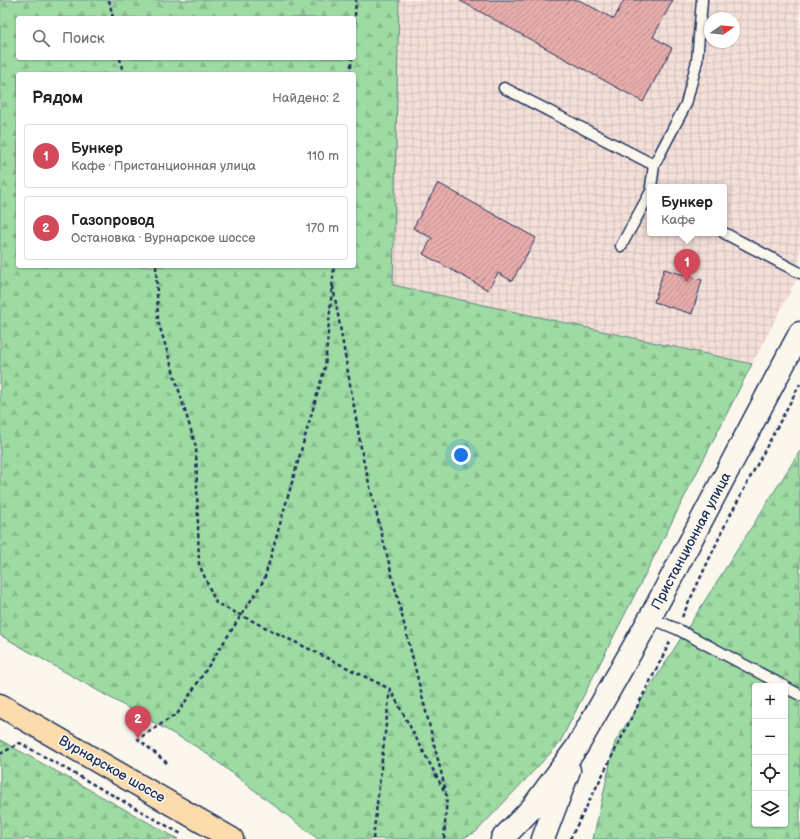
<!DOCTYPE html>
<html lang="ru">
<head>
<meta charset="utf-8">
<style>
	body { margin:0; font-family:"Balsamiq Sans",sans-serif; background:#f6f6f6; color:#222 }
	.controls { position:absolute; right:12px; bottom:12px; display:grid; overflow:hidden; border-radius:4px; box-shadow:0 1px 3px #0004 }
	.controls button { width:36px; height:36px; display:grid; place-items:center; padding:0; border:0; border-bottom:1px solid #e0e0e0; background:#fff; color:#222; font:20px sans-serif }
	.compass { position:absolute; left:704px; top:12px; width:36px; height:36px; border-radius:50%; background:#fff; box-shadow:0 1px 3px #0004; rotate:76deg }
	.you { position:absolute; left:461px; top:455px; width:14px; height:14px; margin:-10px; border:3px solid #fff; border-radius:50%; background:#1a73e8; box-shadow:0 0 0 6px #1a73e833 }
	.badge { display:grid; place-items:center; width:26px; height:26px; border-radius:50%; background:#d1495b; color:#fff; font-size:13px; font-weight:700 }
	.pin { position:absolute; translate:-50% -33px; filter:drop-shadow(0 1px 2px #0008) }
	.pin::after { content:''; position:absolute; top:21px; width:14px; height:12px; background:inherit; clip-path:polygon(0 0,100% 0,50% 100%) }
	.popup { position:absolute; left:647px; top:184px; width:80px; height:52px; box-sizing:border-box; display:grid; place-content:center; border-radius:4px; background:#fff; filter:drop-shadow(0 1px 3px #0005); font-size:13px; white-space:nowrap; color:#767676 }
	.popup b { font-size:15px; color:#222 }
	.popup::after { content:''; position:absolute; left:50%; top:100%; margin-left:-8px; border:8px solid transparent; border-top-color:#fff }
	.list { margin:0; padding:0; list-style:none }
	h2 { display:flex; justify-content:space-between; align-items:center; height:52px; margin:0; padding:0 16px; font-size:17px }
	h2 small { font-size:13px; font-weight:400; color:#767676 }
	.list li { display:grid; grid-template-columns:26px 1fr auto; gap:12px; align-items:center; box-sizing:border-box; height:64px; margin:0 8px 8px; padding:0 8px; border:1px solid #e0e0e0; border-radius:4px }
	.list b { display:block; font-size:15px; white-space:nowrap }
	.list p { margin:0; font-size:13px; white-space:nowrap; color:#767676 }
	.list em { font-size:13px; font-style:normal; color:#767676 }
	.icon { flex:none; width:22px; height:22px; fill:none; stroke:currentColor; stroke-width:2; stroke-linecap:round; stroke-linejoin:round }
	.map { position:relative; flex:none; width:800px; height:839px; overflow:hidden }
	.search { position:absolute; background:#fff; box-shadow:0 1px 3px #0004; left:16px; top:16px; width:340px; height:44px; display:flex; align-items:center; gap:10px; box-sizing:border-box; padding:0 14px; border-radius:4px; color:#767676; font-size:15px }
	.panel { position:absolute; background:#fff; box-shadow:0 1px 3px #0004; left:16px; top:72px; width:340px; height:196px; border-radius:4px }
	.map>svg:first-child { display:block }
	.industrial { fill:url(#industrial-grid); fill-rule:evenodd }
	.forest { fill:url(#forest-firs); stroke:#5c8580; fill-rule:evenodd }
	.building { fill:url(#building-hatch); stroke:#1b2f5e }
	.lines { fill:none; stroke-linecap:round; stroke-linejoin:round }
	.service-casing { stroke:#1b2f5e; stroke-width:13 }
	.tertiary-casing { stroke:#1b2f5e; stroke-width:25 }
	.primary-casing { stroke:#1b2f5e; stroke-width:25 }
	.path { stroke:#1b2f5e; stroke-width:2.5; stroke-dasharray:4 3; stroke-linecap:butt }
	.service { stroke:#fbf7ec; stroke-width:10 }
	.tertiary { stroke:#fbf7ec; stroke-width:22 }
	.primary { stroke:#fcdcac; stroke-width:22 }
	.labels { text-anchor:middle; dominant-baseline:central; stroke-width:3; stroke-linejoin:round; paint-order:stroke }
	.street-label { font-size:14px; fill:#1b2f5e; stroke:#fbf7ec }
</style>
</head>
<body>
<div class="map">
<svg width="800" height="839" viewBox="0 0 800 839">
	<defs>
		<pattern id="industrial-grid" width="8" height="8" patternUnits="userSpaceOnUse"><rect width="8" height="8" fill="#f5e0d8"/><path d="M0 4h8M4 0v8" fill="none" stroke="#d1c0bc"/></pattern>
		<pattern id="forest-firs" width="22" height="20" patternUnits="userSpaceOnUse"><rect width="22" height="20" fill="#9edba2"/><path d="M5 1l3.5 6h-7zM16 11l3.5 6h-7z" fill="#88bc8e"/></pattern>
		<pattern id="building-hatch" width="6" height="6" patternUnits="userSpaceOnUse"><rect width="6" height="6" fill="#e7acaa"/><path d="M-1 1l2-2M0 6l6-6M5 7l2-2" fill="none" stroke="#ba8c8e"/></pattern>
	</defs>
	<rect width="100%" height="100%" fill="#fbf7ec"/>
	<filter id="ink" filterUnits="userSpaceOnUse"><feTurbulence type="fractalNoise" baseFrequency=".025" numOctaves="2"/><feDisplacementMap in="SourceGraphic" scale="8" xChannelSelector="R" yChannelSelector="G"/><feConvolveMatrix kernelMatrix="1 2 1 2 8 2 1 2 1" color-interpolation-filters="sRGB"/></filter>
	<g filter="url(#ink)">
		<!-- industrial -->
		<path class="industrial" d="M399,0H800V273L752,364L393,285ZM710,18H734V42H710ZM650,187H724V233H650Z"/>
		<!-- forest -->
		<path class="forest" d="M0,0H399L393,285L752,364L559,744L476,832L461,839H318L202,750L0,635ZM18,18H354V58H18ZM18,74H354V266H18Z
			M800,451V839H593L615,742ZM755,686H785V824H755Z
			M0,740L178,839H0Z"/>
		<!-- building -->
		<path class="building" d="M459,0H579L614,19L624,0H673L653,37L672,48L643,102Z
			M438,183L536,238L512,281L498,273L488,290L423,254L432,238L413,228Z
			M664,269L702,280L692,314L654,302Z"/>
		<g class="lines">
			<!-- service casing -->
			<g class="service-casing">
				<path id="service" d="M504,88L654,165
					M651,187L654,165L686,104L697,61L702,0
					M724,233L800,273
					M621,246L650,193
					M650,618L677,629L784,686
					M785,687L800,695"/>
			</g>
			<!-- tertiary casing -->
			<g class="tertiary-casing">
				<path id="tertiary" d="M502,839L532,808L577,747L650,618L800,333
					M543,839L569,770"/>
			</g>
			<!-- primary casing -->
			<g class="primary-casing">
				<path id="primary" d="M0,705L232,839"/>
			</g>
			<!-- path -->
			<path class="path" d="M109,0L113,18
				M354,30L356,0
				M120,58L123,74
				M350,74L352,58
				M156,266L158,321L196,447L199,564L216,603L390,689L447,796L444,839
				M333,286L363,459L446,792
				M682,617L727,521L800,384
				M0,754L20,743L183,835
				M167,763L138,739L178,713L264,580L325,367L334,266
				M373,839L390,689
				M570,839L671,640"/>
			<!-- service -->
			<use href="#service" class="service"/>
			<!-- tertiary -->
			<use href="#tertiary" class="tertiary"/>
			<!-- primary -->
			<use href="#primary" class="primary"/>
		</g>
	</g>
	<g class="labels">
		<!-- street labels -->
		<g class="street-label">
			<text transform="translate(691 541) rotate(-62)">Пристанционная улица</text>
			<text transform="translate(112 769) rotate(30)">Вурнарское шоссе</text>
		</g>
	</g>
</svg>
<div class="controls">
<button>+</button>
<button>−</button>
<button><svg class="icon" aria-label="locate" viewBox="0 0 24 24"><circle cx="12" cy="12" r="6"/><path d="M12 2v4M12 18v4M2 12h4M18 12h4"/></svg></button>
<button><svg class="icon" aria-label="layers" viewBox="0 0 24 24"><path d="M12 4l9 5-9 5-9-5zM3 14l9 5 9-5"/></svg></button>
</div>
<svg class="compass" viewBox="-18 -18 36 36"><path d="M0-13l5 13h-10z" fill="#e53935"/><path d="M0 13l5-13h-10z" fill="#767676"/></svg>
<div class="you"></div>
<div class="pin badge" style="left:687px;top:282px">1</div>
<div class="popup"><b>Бункер</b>Кафе</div>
<div class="pin badge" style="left:138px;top:739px">2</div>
<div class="search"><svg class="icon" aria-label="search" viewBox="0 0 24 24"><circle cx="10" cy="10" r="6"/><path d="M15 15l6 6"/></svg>Поиск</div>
<section class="panel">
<h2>Рядом<small>Найдено: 2</small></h2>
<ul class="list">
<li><span class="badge">1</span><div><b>Бункер</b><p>Кафе · Пристанционная улица</p></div><em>110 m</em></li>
<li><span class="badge">2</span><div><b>Газопровод</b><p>Остановка · Вурнарское шоссе</p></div><em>170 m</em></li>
</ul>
</section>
</div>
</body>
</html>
